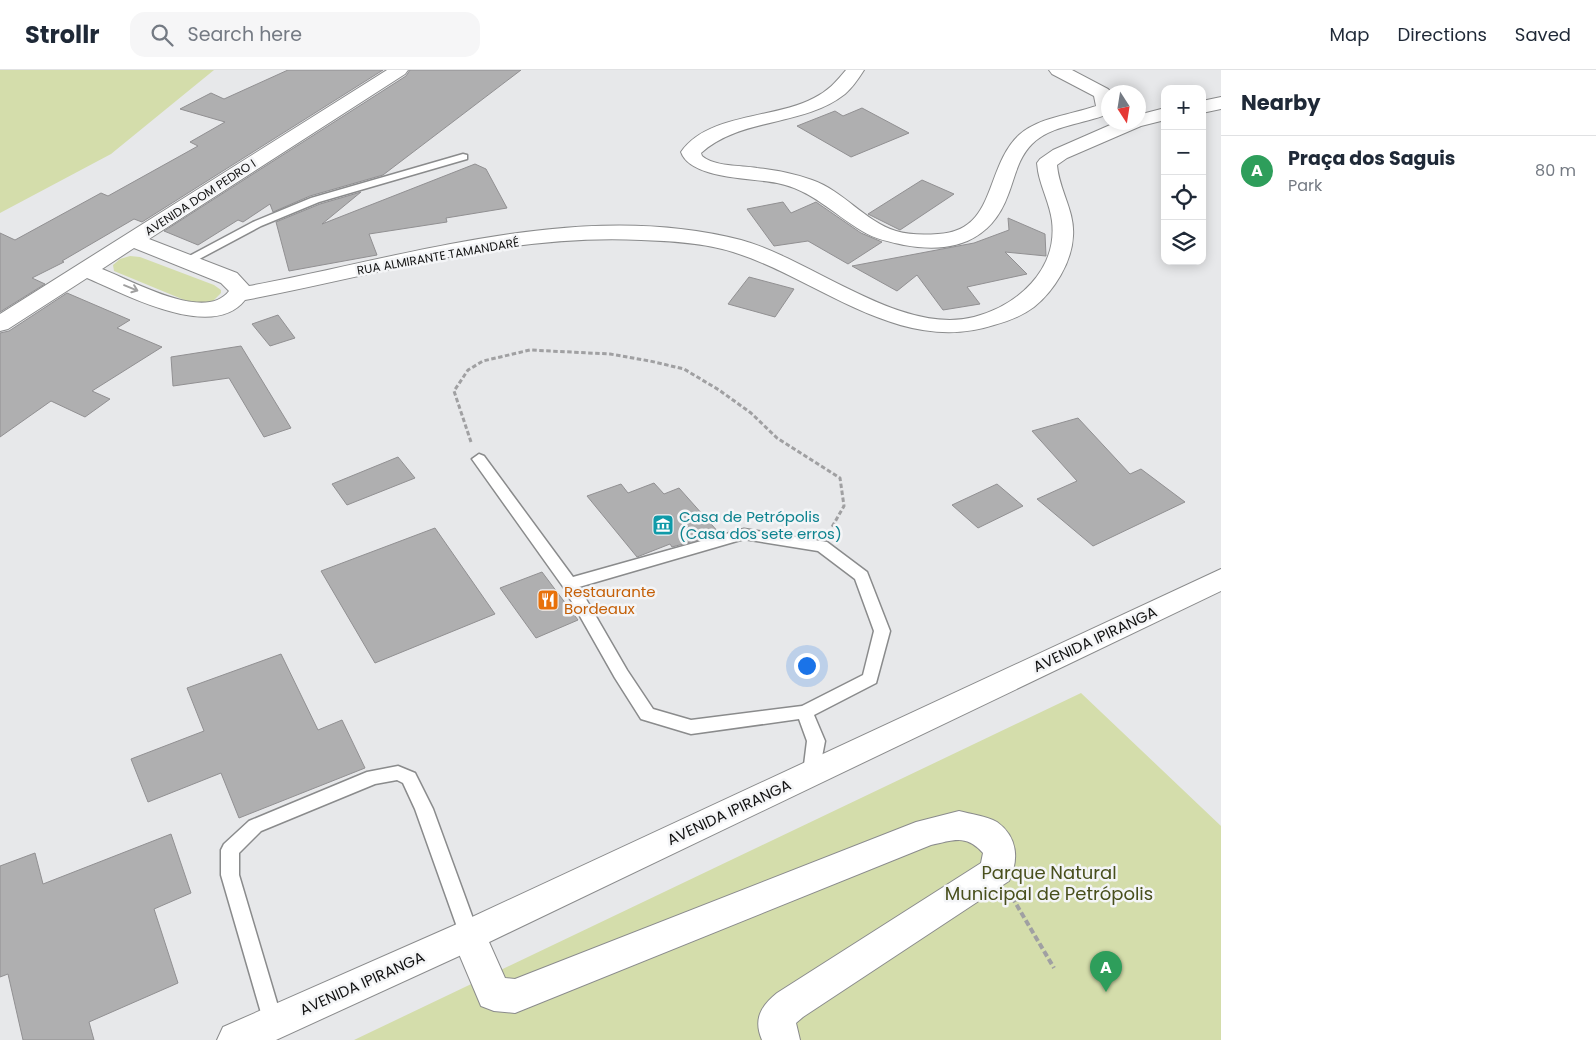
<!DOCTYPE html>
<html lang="en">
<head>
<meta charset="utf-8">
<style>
	body { margin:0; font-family:Poppins,sans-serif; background:#f6f6f7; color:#1f2937 }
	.controls { position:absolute; right:15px; top:15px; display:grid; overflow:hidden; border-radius:10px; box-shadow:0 2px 12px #0003 }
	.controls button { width:45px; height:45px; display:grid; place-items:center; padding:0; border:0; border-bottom:1px solid #e0e1e3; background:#fff; color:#1f2937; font:25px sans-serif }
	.compass { position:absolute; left:1101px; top:15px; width:45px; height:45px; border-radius:50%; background:#fff; box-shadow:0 2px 12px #0003; rotate:168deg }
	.you { position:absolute; left:806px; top:595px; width:18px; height:18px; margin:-12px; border:4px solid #fff; border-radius:50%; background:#1a73e8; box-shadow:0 0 0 8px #1a73e833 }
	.badge { display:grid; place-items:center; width:32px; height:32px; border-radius:50%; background:#d93025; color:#fff; font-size:16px; font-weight:700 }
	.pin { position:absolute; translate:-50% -41px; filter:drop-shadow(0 1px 2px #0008) }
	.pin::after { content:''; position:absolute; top:26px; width:18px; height:15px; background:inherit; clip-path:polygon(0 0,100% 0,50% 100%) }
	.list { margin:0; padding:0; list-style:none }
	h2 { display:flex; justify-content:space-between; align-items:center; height:65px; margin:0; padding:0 20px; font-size:21px }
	h2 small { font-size:16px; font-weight:400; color:#747a83 }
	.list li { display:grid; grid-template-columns:32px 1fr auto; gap:15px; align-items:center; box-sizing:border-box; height:70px; padding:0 20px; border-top:1px solid #e0e1e3 }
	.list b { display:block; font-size:19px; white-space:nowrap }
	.list p { margin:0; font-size:16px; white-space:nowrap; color:#747a83 }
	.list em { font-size:16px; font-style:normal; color:#747a83 }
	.icon { flex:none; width:28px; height:28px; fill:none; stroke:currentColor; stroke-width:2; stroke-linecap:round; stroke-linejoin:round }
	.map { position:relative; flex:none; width:1221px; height:970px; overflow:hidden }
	header { display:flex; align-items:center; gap:30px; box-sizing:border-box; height:70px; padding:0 25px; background:#fff; border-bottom:1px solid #e0e1e3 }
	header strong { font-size:24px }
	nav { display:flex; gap:28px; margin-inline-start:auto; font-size:18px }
	.search { width:350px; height:45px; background:#f6f6f7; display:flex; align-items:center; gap:12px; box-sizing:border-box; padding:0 18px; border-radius:15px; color:#747a83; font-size:19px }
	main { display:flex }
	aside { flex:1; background:#fff }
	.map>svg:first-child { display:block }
	.green { fill:#d4ddab }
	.building { fill:#afafb0; stroke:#919092 }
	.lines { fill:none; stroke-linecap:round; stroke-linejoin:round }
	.lane-casing { stroke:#8a8b8c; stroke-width:3 }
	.street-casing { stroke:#8a8b8c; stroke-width:2 }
	.secondary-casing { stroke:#8a8b8c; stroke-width:2 }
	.path-far1 { stroke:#a0a0a2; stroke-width:3; stroke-dasharray:4.5 2.5; stroke-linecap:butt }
	.path { stroke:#a0a0a2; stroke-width:4; stroke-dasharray:6 3; stroke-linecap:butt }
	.lane { fill:#fff; fill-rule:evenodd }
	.street { fill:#fff; fill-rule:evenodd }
	.secondary { fill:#fff; fill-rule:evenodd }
	.oneway { stroke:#a0a0a0 }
	.labels { text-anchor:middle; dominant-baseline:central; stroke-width:5; stroke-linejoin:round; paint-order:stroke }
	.far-street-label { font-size:12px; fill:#111; stroke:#f4f5f7 }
	.culture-label { font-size:15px; fill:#0d838f; stroke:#f4f5f7; text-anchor:start }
	.food-label { font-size:15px; fill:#c56008; stroke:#f4f5f7; text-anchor:start }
	.street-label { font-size:15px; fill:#111; stroke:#f4f5f7 }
	.near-park-label { font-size:18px; fill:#484f1c; stroke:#f4f5f7 }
</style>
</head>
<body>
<header>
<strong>Strollr</strong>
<div class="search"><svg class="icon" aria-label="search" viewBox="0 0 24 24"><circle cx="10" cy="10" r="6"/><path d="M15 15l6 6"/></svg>Search here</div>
<nav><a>Map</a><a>Directions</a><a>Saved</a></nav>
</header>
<main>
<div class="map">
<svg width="1221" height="970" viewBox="0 0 1221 970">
	<rect width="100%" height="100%" fill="#e7e8ea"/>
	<!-- green -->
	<path class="green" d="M0,0H214L111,84L0,143Z
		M130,186L140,187L214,215L221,220V223L212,232L194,234L114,201L113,195L120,189Z
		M1081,623L1221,756V970H354Z"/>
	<!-- building -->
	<path class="building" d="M288,0H383L142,152L134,149L62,191L64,192L32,208L45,214L0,242V163L15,170L101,123L108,126L198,76L190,72L225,52L180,39L211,23L224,29Z
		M410,0H521L383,105L310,126L273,142L270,134L243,152L238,150L198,175L164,161L406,6Z
		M862,38L909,63L851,87L797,56L835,41L843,46Z
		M475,94L486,99L507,138L446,148L447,152L369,164L377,185L289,201L276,152L320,134L361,122L322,154Z
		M922,110L954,124L900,160L868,144Z
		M783,132L791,143L816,132L861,163L882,172L848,194L808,171L774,176L747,139Z
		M1008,148L1045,164L1046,186L1005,182L1027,204L967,217L980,234L943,240L917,205L897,221L852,196L974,173L1009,160Z
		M749,207L794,219L775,247L728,234Z
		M67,223L130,250L117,258L162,277L92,321L110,329L85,347L51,331L0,367V263L9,261Z
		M278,245L295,268L270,276L252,254Z
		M241,276L291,358L264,367L229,308L173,316L171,287Z
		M1078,348L1130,404L1141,399L1185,432L1093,476L1037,429L1077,411L1032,361Z
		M398,387L415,408L347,435L332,414Z
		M654,413L664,424L679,418L720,464L672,477L670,474L637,487L587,426L621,414L628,423Z
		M997,414L1023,436L978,458L952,435Z
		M435,458L495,544L375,593L321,501Z
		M542,502L578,550L536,568L500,518Z
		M281,584L318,660L342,650L365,698L239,748L221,703L148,732L131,689L204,661L187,618Z
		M171,764L191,823L154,839L178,913L89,952L94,970H23L8,904L0,907V796L35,783L43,814Z"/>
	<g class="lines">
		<!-- lane casing -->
		<g class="lane-casing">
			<path id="lane" d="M463,84L467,85V89L319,132L261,156L190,194H182L180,191L253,152L311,128Z
				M479,384L484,386L573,507L744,459L827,472L867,502L890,561L876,613L814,645L825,671L818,708L812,710L806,708L803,703L807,671L799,649L691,664L641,649L615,608L564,518L472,389ZM744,469L818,481L855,509L874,561L863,605L802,636L691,650L653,639L627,600L579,517Z
				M398,696L415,703L433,739L479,865L476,871L469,874L462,871L415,739L403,713L397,710L375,714L261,761L239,783V805L283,953L280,960L273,962L266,960L221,805V780L224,774L249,751L367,702Z"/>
		</g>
		<!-- street casing -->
		<g class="street-casing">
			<path id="street" d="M387,0H408L405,4L149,169L237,203L249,216C406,187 581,128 741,170C811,189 901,266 974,247C1017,236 1058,200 1052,151C1050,134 1041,118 1038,101L1037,93L1040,89L1053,80L1117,52H1138V45L1165,38V50L1141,56L1067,88L1057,95C1059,120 1075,141 1073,166C1072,192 1054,221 1034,237C1022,246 1009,251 994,255C899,286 819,209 733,182C705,173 671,171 641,170C507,163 375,206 245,230C212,272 125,224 87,208L8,259L0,261V244ZM134,178L221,213L229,221C205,253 131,210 102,199Z
				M846,0H864C859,8 852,18 845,24C803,57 741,47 701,83L702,86C715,97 740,95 757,98C775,100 795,104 812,110C844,121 864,151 896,161C909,165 924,165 938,164C997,161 984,98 1019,65C1039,47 1071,45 1096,36L1094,26L1052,4L1049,0H1072L1108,19L1111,22H1108V44C1084,54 1051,55 1032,74C1018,88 1015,107 1008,125C991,172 951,184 904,175C890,172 875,169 862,161C832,143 812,120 777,113C752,108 690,109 681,82C708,43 775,49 814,28C828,21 836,12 846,0Z
				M1221,27V39L1202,43V31Z
				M959,741C970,744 987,746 997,752C1018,767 1019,790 1009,811L803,947L796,953L800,970H762C753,949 761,936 777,923L981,793L983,783C966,764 954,770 931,775L515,943L494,941L481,936L451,865L457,854L469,849L481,854L505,908L515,909L916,752Z"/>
		</g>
		<!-- secondary casing -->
		<g class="secondary-casing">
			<path id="secondary" d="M1221,499V521L481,876L276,970H217L223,957L457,854Z"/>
		</g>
		<!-- path-far1 -->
		<path class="path-far1" d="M471,372L454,321L468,300L483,291L530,280L610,284L650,291L684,299L719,320L751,343L777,368L840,408L844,436L832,457"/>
		<!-- path -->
		<path class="path" d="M1012,827L1054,898"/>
		<!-- lane -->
		<use href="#lane" class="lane"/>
		<!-- street -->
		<use href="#street" class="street"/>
		<!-- secondary -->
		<use href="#secondary" class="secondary"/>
	</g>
	<!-- one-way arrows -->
	<defs><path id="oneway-shaft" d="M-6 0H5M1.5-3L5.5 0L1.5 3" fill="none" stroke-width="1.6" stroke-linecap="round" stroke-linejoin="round" transform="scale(1.25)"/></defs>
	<use class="oneway" href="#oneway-shaft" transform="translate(131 218) rotate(22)"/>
	<!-- icons -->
	<defs>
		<g id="museum-square" transform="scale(1.125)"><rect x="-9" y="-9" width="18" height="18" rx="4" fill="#0f9aa8" stroke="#f4f5f7"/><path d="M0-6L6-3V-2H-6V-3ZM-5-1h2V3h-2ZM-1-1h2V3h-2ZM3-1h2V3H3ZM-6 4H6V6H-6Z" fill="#fff"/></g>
		<g id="restaurant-square" transform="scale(1.125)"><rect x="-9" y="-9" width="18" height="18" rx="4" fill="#e8710a" stroke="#f4f5f7"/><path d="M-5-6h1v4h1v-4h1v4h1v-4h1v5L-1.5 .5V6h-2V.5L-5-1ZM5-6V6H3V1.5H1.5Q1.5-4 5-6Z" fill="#fff"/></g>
	</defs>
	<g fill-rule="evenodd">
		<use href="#museum-square" x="663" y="455"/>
		<use href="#restaurant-square" x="548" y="530"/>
	</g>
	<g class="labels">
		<!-- far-street labels -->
		<g class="far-street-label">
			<text transform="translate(200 127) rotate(-33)">AVENIDA DOM PEDRO I</text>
			<text transform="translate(438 186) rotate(-10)">RUA ALMIRANTE TAMANDARÉ</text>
		</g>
		<!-- culture labels -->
		<g class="culture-label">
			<text x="679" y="446">Casa de Petrópolis<tspan x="679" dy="17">(Casa dos sete erros)</tspan></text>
		</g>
		<!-- food labels -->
		<g class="food-label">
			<text x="564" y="521">Restaurante<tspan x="564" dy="17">Bordeaux</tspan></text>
		</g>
		<!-- street labels -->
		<g class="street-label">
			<text transform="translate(1095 569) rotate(-25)">AVENIDA IPIRANGA</text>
			<text transform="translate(729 742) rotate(-25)">AVENIDA IPIRANGA</text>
			<text transform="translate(362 913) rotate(-24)">AVENIDA IPIRANGA</text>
		</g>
		<!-- near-park labels -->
		<g class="near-park-label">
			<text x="1049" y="802">Parque Natural<tspan x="1049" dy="21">Municipal de Petrópolis</tspan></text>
		</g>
	</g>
</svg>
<div class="controls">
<button>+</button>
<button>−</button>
<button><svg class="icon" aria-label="locate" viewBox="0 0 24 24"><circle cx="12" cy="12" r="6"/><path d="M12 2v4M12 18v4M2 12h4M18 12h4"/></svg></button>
<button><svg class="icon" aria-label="layers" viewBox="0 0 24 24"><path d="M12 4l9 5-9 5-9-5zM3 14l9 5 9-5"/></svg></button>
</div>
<svg class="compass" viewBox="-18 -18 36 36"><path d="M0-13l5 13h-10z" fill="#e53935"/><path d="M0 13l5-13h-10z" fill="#747a83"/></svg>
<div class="you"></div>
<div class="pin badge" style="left:1106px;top:922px;background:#2e9e5b">A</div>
</div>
<aside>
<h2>Nearby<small></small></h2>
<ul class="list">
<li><span class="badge" style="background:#2e9e5b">A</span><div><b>Praça dos Saguis</b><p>Park</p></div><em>80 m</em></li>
</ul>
</aside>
</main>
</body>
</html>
